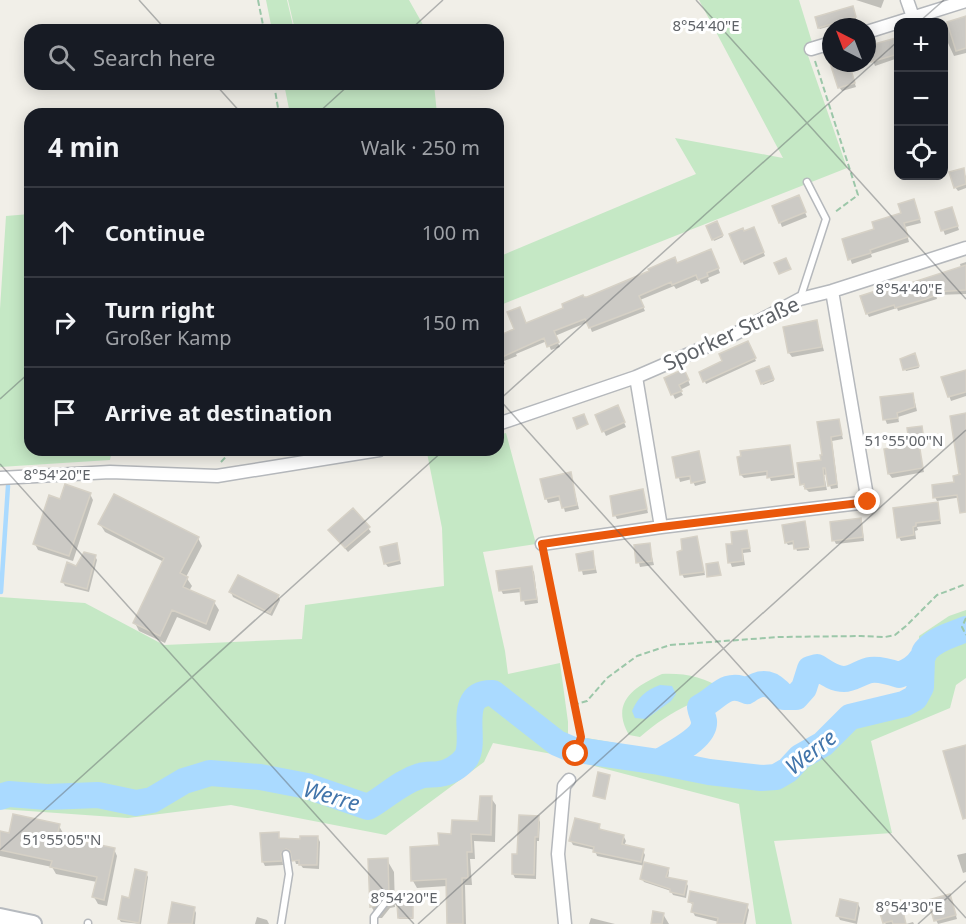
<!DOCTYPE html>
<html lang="en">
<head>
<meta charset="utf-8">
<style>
	body { margin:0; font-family:"Noto Sans",sans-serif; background:#242831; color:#f1f3f6 }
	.controls { position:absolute; right:18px; top:18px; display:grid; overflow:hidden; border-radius:12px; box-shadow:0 3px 15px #0003 }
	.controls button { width:54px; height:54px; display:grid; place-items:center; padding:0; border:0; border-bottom:2px solid #363941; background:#171b24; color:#f1f3f6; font:30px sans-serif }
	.compass { position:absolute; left:822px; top:18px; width:54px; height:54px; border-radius:50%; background:#171b24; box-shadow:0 3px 15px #0003; rotate:318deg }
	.stop { position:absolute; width:18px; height:18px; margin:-14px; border:4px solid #ea580c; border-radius:50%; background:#fff }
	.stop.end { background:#ea580c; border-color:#fff; box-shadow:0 2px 6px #0008 }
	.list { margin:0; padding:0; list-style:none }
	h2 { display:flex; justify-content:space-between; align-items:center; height:78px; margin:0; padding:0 24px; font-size:26px }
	h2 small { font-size:20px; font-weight:400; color:#9ea1a6 }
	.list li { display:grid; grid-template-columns:39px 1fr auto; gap:18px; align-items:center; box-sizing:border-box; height:90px; padding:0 24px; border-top:2px solid #363941 }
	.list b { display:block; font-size:22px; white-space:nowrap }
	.list p { margin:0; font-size:20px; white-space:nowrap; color:#9ea1a6 }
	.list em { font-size:20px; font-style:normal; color:#9ea1a6 }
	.icon { flex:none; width:33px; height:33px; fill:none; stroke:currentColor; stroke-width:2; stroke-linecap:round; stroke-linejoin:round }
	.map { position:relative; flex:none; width:966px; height:924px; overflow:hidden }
	.search { position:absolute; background:#171b24; box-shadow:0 3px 15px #0003; left:24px; top:24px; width:480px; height:66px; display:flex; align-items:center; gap:15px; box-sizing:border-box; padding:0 21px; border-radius:18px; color:#9ea1a6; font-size:22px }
	.panel { position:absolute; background:#171b24; box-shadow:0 3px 15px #0003; left:24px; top:108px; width:480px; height:348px; border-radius:18px }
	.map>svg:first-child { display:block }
	.green { fill:#c5e8c5 }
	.water { fill:#aadaff }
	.shadow { fill:#0003 }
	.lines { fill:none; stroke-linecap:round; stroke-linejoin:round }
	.stream { stroke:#aadaff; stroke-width:4.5 }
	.river { stroke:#aadaff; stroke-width:26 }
	.building { fill:#cccac5; stroke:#d6d1c6; stroke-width:1.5 }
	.lane-casing { stroke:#b5b8bc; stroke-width:9 }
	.street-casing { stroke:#b5b8bc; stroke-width:15 }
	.secondary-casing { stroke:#b6babf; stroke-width:20 }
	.path { stroke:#9cc7a9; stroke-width:2; stroke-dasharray:6 3; stroke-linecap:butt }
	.lane { stroke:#fff; stroke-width:6 }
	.street { stroke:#fff; stroke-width:12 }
	.secondary { stroke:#fff; stroke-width:16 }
	.route { stroke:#ea580c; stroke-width:8 }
	.ticks { fill:none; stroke:#5f6368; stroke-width:1.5; stroke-opacity:0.45 }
	.labels { text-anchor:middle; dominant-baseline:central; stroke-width:6; stroke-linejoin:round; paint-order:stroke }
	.street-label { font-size:21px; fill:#5f6368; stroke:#fff }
	.water-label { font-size:22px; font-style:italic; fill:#4174aa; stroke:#fff }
	.ticks-label { font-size:15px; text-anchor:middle; fill:#5f6368; stroke:#fff; stroke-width:6; stroke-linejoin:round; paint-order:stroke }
</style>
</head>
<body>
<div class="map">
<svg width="966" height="924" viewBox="0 0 966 924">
	<rect width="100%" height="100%" fill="#f1efe8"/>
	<!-- green -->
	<path class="green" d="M266,0H287L294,30H272Z
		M288,0H409L426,30H295Z
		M699,0H799L812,42L805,47L847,168L498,306V257L696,174L675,138L783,158Z
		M284,84H434L437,114H290Z
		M30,214V450H112L110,460L0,467V309L6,216Z
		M506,433L536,544L483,552L505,651L508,674L560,663L568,722V757L493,743L484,762L386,835L231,805L128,818L0,809V597L85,603L164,645L302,639L305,605L444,586L442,528L427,453L440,450H498V435Z
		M966,610V678L956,685L950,708L871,741L892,833L774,841L792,924H756L739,804L583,763L587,738L766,770L808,753L860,715L918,696L919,636L949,616Z
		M662,674C685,673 705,677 724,690L700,707L690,704C671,713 656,723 640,737L629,735C610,702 634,687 662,674Z"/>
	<!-- water -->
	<path class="water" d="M660,685L672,686L676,694L671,701L646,719L635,718L632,711C638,697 646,690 660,685Z"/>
	<!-- shadow -->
	<path class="shadow" d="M856,0H884L881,8Z
		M853,9L856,19L820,29L819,28L816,18Z
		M966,18V53L954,56L948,43L944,45V25Z
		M898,38V58L875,66L868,48Z
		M841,63H848L856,87L842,91L839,87Z
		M963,170L966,177V188L958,191L955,187Z
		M800,201L807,217L782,227L774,207Z
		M916,205L921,223L905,227L909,242L871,254L872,257L852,264L844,240L876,230Z
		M953,212L959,230L945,235L937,213Z
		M716,223L723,237L714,241L708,226Z
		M743,233H756L765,256L744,265L742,261Z
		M713,254L720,273L708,278L709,281L701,284L699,279L676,289L674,286L640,300L645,311L592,332L588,322L555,336L560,347L551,350L547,341L516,354L517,356L504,361L505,364L498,367V337L584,299L677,265Z
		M966,262V294L936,295L937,299L898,311L897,308L869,317L867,313L883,293L961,268L960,264Z
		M816,322L824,351L792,357L789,353Z
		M747,343L756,361L706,384L701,372L724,362Z
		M914,355L919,368L906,371L905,369Z
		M769,368L774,381L763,385L758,372Z
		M966,371V396L951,401L943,378Z
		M686,375L690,385L680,390L683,395L675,399L666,379Z
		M913,394L917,411L898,417L899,422L887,424L885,419Z
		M619,411L626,427L606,436L597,416Z
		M966,415V508L962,497L937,501L935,497L956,483L961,476L952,417Z
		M838,421L843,439L832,441L838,488L831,489L827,474L824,475L827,490L809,492L803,486L812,485L824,456L818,424Z
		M918,445L924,472L892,478L889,474Z
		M789,446L795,478L771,481L769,475L744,478L741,475Z
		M698,453L706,483L695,486L692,479L680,482L674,458Z
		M570,474L579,509L565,512L562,500L548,503L546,498Z
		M643,491L648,513L617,519L615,515Z
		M90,494L93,500L73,561L38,550L35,544L61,501Z
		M937,504L941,524L917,527L918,530L915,531L916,539L901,541L899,537Z
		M860,519L862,524L864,541L836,544L834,540Z
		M100,524L198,538L202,546L186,577L192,586L189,591L214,602L219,610L210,631L177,617L165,643L139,631L135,623L164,562L105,532Z
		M806,526L809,550L797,551L795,544L788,545L786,542Z
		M368,528L371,532L348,552L330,531Z
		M746,531L751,552L743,553L745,565L732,567L730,562L734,545Z
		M696,538L705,575L684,578L682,574Z
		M396,545L401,564L388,567L385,563Z
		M649,545L654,565L640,567L635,547Z
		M592,553L597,573L583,575L578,555Z
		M95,556L97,560L89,592L65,586L63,582Z
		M531,568L534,572L538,603L525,605L522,592L503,594L501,590Z
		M231,592L278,596L280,600L272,616L233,597Z
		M491,798L496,805L495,842L474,841L475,859H470L472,885H465L466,924H449L447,886L417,888L413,881L411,862L441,846L453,835L480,823Z
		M538,818L540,822L539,841H537L536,879L515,878L513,874L519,856Z
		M599,825L601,831L624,837L626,841L624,846L643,851L645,855L643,863L668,869L669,872L668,878L686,882L688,886L686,898L673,895L671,891L644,882L642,879L645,866L597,856L595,850L573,845L571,841Z
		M59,826L63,833L62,838L114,849L117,856L107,906L98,904L94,897L97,882L56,874L52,867L0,856V832L10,835Z
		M278,834L280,840H302L318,838L320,842L319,869L303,868L300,864H296L293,854L288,852L282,857L283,865L265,866L263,862L262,835Z
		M966,853V872L963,873L957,855Z
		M387,860L394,872L395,907L390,908L382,918H378L371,906Z
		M146,873L148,877L141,924L121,922L119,919Z
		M950,896L957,919L938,924L936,920Z
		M689,901L747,906L749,910L746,924H718L719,922L695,916L693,912L694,906Z
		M858,904L860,908L857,924L840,920L838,916Z
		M412,905L413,919H399L402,906Z
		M901,906L906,924L913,922L914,924H885Z
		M194,908L196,913L195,924H170Z
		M663,914L669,924H652Z
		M257,917L267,920L269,924H255Z
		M591,918L615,924H589Z"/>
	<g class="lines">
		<!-- stream -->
		<path class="stream" d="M1,592L8,486"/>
		<!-- river -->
		<path class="river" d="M659,762C671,754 706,738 704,721C703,716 701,713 700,707C717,699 726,680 747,691C763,679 772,683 784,697H796L804,688L810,669L817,667C825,672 834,679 844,679C853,679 862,671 871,670C880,669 890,672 899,675C908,672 917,666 922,658C926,652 922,654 927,649C937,638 952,635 966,629
			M0,797L9,794L47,797L98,795L136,803L152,800L184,781L210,773L260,777L307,786L368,807C386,797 400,782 420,776C426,774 433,775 439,774C449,773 460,766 466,758C478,740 454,692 493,693L557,743L571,749L659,762L709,772L761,778L776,777L788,770L800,757L823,744L850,717L904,704L915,698L921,687L922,659"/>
	</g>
	<!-- building -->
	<path class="building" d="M853,6L856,17L818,28L815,17Z
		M966,16V48L956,51L947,22Z
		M896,38L898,54L871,62L867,46Z
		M830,63H849L855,83L838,88Z
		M964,168L966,184L954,188L949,172Z
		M799,195L806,212L779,223L772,206Z
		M914,199L920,219L904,223L908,237L870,250L871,253L848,260L842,239L874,229L872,222L901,213L898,204Z
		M952,207L958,226L941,231L935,212Z
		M717,221L723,235L712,240L706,226Z
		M754,227L764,252L741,262L729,234L743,228L744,231Z
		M711,249L719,268L707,273L708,276L698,280L696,275L672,285L671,282L639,296L644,307L589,328L585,319L554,331L559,342L547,347L544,338L498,359V336L514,329L507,312L520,307L526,323L563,308L562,304L583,295L584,297H587L649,271L648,269L675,257L677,263Z
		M786,258L791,269L779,274L774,263Z
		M966,265V290L935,292L936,295L926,299L895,308L894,305L866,314L860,296L882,289L883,292Z
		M817,320L822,347L788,353L783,327Z
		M748,341L756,358L703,382L699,372L722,361L719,354Z
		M915,353L919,366L903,370L900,359Z
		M769,366L774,379L761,384L756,371Z
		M684,369L689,380L679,385L682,391L671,395L664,378Z
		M966,370V392L948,397L941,377Z
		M913,393L915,407L897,413L898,418L883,420L880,397Z
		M618,405L625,422L602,432L595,415Z
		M966,413V512L960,513L957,495L933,498L932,485L954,482L953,476L961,474H959L950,416Z
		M584,414L588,424L577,429L573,418Z
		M839,419L842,435L831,437L837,484L828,486L825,468H823L825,486L805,489L804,484L800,485L797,463L821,460L820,455H822L817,422Z
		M922,426L924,440L909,442L907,428Z
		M919,443L923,468L888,474L884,449Z
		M790,445L794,474L767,478V471L740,475L737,457L741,456L740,451Z
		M699,451L705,480L691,483L690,476L676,478L672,457Z
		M571,472L577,505L562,508L559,496L545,499L540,479Z
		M65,484L91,493L69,556L33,544L49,495L60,499Z
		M643,489L647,509L613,516L610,496Z
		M114,494L199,537L180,573L188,577L183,587L215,601L206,624L172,610L160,636L133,623L164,558L98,524Z
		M938,502L940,520L916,523V526L913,527L914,535L897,538L893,508Z
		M353,508L370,527L345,548L328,530Z
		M861,518L863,537L832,541L830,522Z
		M805,521L809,547L794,549L793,541L785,543L782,525Z
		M747,530L750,548L742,549L743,561L728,563L726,544H732L731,532Z
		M697,536L704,572L680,575L677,552L682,550L681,539Z
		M397,543L400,560L384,564L380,547Z
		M650,543L652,561L636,563L634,545Z
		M593,551L595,569L579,571L576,554Z
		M84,552L96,555L87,589L61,582L67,562L76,566Z
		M718,562L721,575L707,577L706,564Z
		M532,566L537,599L521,601L520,588L499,591L496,571Z
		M238,575L279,595L270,613L229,592Z
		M966,745V818L963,819L943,751Z
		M598,772L610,775L605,799L593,796Z
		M480,796H492L491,835L471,834L472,852H467L468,878H462L463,924H447L446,879L411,881L410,847L439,845L438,833L451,834L452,820L478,821Z
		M13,814L60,824L57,836L115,848L104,900L92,897L97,877L50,867L52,861L0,850V831L9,833Z
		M519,815L539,816L538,837H535L534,875L512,874V854H517Z
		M575,818L600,824L599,829L624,835L622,844L644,849L641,862L593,852L594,847L569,841Z
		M279,832V838L300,839V836H318L317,865H299V860L292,861L290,851L286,849L281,853L282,861L262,862L260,833Z
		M388,858L389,895L383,896L376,906L370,907L368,859Z
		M644,862L669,868L666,877L687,881L684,895L670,892V889L640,879Z
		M135,869L147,872L139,923L118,919L122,896L129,898Z
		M690,891L748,904L743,924H717L718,918L691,912L693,903L688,902Z
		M950,894L956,915L934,921L928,900Z
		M840,899L858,903L855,920L836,916Z
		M900,900L906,924H893L892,921L883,923L878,907Z
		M172,902L195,907L192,924H168Z
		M397,904H413V918H398Z
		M653,911L664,913L662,924H651Z"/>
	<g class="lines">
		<!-- lane casing -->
		<g class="lane-casing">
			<path id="lane" d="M800,299L826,219L807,182
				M88,924V923
				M281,924L289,874L286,854
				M374,924V917L387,900"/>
		</g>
		<!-- street casing -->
		<g class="street-casing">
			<path id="street" d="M907,0L913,17
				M867,32L966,1
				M811,49L831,43
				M636,377L661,527
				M498,424L636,377L733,335L800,299L832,291L966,248
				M0,478L110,472L217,476L379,450
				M542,544L661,527L868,502L832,291
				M565,924L558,854L564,786L569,780"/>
		</g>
		<!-- secondary casing -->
		<g class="secondary-casing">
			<path id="secondary" d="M0,917L33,924"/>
		</g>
		<!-- path -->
		<path class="path" d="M258,0L264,30
			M815,61L858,195L835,212
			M274,84L279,114
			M221,462L232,450
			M544,556L581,737L574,767
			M966,618L962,627L966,635
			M573,705L587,701L607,678L637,656L670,645L779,637L861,636L885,637L895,635L906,626L937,595L966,584"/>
		<!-- lane -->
		<use href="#lane" class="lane"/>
		<!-- street -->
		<use href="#street" class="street"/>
		<!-- secondary -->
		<use href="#secondary" class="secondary"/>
	</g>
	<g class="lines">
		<!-- route -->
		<path class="route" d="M576,754L581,737L542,544L661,527L868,502"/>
	</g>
	<!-- ticks -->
	<path class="ticks" d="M139,0L166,30M696,0L966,299M919,22L944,0M410,30L443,0M215,84L242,114M317,114L350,84M498,398L966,918M0,399L30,372M498,401L898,41M0,464L414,924M0,850L444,450M418,924L966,430M918,924L966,881"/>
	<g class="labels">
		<!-- street labels -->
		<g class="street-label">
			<text transform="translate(731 333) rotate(-25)">Sporker Straße</text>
		</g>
		<!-- water labels -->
		<g class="water-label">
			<text transform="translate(810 751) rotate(-38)">Werre</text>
			<text transform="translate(332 795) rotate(16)">Werre</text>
		</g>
	</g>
	<g class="ticks-label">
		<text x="706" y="31">8°54'40"E</text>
		<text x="909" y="294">8°54'40"E</text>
		<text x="904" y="446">51°55'00"N</text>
		<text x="57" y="480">8°54'20"E</text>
		<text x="62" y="845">51°55'05"N</text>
		<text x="404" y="903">8°54'20"E</text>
		<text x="909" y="912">8°54'30"E</text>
	</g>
</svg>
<div class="controls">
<button>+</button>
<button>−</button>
<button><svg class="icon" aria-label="locate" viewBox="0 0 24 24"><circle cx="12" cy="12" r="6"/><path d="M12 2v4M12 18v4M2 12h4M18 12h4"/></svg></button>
</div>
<svg class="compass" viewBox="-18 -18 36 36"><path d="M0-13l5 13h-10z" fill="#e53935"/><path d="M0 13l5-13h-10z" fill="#9ea1a6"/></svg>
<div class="stop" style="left:576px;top:754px"></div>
<div class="stop end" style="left:868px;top:502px"></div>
<div class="search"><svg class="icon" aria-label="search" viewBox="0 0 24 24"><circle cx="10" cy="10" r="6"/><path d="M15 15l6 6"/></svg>Search here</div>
<section class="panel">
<h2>4 min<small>Walk · 250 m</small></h2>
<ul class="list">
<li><svg class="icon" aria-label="ahead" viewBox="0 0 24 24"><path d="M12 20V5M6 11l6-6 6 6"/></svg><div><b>Continue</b></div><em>100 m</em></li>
<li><svg class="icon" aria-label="right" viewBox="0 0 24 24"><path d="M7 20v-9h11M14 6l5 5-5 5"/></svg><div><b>Turn right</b><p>Großer Kamp</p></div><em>150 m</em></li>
<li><svg class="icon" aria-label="arrive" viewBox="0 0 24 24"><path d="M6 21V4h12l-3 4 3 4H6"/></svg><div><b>Arrive at destination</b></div></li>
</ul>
</section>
</div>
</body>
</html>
